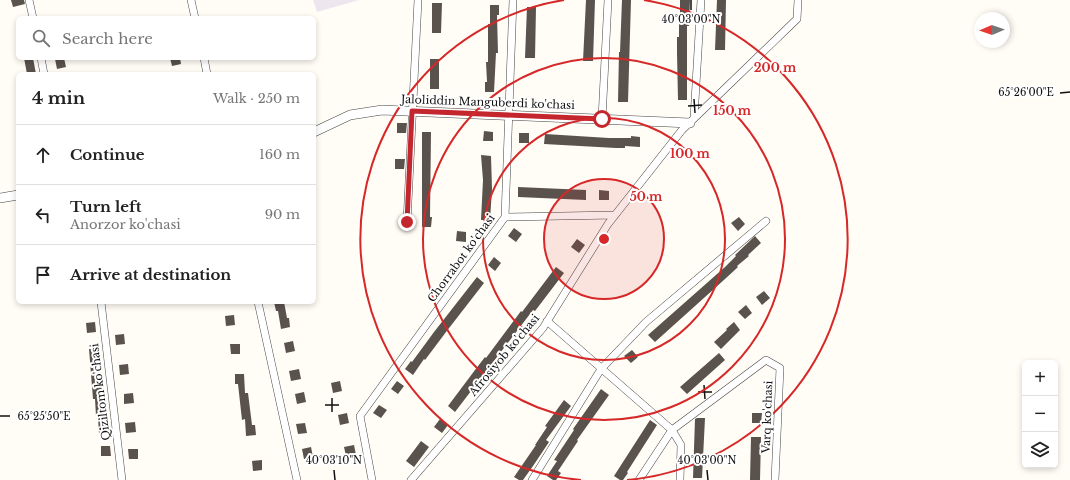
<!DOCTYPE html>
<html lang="en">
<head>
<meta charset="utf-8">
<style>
	body { margin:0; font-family:"Libre Baskerville",serif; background:#f2f2f2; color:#222 }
	.controls { position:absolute; right:12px; bottom:12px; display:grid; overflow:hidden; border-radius:6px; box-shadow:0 2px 6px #0003 }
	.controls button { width:36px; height:36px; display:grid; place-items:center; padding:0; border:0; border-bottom:1px solid #e0e0e0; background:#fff; color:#222; font:20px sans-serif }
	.compass { position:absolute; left:974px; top:12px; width:36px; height:36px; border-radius:50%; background:#fff; box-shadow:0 2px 6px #0003; rotate:268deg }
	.stop { position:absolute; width:12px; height:12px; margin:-9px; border:3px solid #c4262e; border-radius:50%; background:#fff }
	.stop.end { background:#c4262e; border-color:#fff; box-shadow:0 1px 4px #0008 }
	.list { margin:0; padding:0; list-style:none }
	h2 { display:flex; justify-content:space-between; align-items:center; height:52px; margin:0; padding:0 16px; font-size:17px }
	h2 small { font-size:13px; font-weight:400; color:#767676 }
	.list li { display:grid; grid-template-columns:26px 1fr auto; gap:12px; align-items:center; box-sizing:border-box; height:60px; padding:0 16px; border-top:1px solid #e0e0e0 }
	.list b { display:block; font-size:15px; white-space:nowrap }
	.list p { margin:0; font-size:13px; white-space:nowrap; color:#767676 }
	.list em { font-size:13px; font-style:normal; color:#767676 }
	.icon { flex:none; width:22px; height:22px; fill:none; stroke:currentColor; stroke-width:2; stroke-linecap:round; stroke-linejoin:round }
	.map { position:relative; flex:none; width:1070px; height:480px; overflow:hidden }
	.search { position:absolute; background:#fff; box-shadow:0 2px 6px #0003; left:16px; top:16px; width:300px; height:44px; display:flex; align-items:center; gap:10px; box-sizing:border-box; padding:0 14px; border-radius:6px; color:#767676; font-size:15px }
	.panel { position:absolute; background:#fff; box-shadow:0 2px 6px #0003; left:16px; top:72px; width:300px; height:232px; border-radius:6px }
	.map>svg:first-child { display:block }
	.industrial { fill:#eee6ef }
	.building { fill:#5a524d }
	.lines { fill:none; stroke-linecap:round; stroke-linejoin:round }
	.minor-casing { stroke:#444; stroke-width:8 }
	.tertiary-casing { stroke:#444; stroke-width:10 }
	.minor { stroke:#fff; stroke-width:7 }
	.tertiary { stroke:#fff; stroke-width:9 }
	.route { stroke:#c4262e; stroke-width:5 }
	.ticks { fill:none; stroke:#111; stroke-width:1.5 }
	.ring { fill:none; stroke:#d62828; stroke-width:2 }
	.labels { text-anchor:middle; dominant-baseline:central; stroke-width:4; stroke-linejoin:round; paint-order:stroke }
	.street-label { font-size:11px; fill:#111; stroke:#fff }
	.ticks-label { font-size:10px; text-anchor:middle; fill:#111; stroke:#fff; stroke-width:4; stroke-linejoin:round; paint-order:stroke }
	.centre { fill:#d62828; stroke:#fff; stroke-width:2 }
	.ring-label { font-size:12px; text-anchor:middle; font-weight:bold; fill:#d62828; stroke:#fff; stroke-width:4; stroke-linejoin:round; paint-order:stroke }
</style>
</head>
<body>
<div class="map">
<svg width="1070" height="480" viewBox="0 0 1070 480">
	<rect width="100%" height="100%" fill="#fffdf5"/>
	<!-- industrial -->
	<path class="industrial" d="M313,0H359L317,12Z"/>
	<!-- building -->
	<path class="building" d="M11,0H24L25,4L13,7Z
		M586,0H595L593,61H583Z
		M622,0H631L628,102H618L619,52H620Z
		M680,0H690L689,26H687V100H678L677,53V37H679V16H680Z
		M717,0H726L725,50H715Z
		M432,3H442L441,33H432Z
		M490,5H499V15H497L498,53H496L494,92H485V82H487L486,62H488V24H490Z
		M527,7H536L535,58H525Z
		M24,58H33L36,74H27Z
		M59,58H64L66,67L57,69L55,59Z
		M170,58H180L181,64L172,66Z
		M430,59H439V89H430Z
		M397,123H407L406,133H397Z
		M484,131L493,132V141H483Z
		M422,132H431L430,217H432L431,227H422Z
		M519,133H529V143H519Z
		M545,134L609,138H631V136L640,137V147L625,146V148H616L544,144Z
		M481,155L491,156L492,189L490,220H481L483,180Z
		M395,159H405L404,169H395Z
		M518,187L586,190V200L518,197Z
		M599,190L609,191V200H599Z
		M739,217L745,224L738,231L731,223Z
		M514,228L522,234L516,242L508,236Z
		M457,231L466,232V242L456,241Z
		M755,236L761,243L748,255L749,256L737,266L738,267L725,279L655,342L648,335L725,267L736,256L735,255Z
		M577,239L585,245L579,253L571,247Z
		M494,257L501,263L495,271L488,265Z
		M556,267L564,273L535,311L533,310L455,412L448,406L475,370L485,357L486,358L521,311L522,312Z
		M477,277L484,283L446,332L425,360L424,359L413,375L405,369L411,361L412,362L434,332Z
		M764,291L770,298L762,305L756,297Z
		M274,302H284L287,318H289L290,327L281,329L278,311H276Z
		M746,305L752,313L745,319L738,312Z
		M234,315L235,325L226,326L225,316Z
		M95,322L96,332L87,333L86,323Z
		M734,322L740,330L721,349L714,342L727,330L726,329Z
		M124,334L125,344L116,345L115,335Z
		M293,341L295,351L286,353L284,343Z
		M230,344H240V354H231Z
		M89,349H99L103,405H105L108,434H99L98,416H96L95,399H93Z
		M632,350L638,357L631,363L624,356Z
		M719,353L725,360L687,394L680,387Z
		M128,364L129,374L120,375L119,365Z
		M299,369L301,379L291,381L289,371Z
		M235,374H244L245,393H248L252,425H255L256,435L246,436L245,419L242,420L238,384H235Z
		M340,381L342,391L333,393L331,383Z
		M397,381L404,386L398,394L391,389Z
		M601,389L609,395L577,440L578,441L558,471L561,473L556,480H553L547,476L557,461L554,460L574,430L573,429Z
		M304,392L306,402L297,404L295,394Z
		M133,393L134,403L124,404V394Z
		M564,400L571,406L546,440L549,442L533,466L523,480H519L514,477L536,445H535L547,427L545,426Z
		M379,405L387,410L381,418L373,413Z
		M347,413L349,423L340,425L338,415Z
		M752,413H762L761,423H752Z
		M697,418H705L702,478H693L695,419Z
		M440,419L448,425L442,433L434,427Z
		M650,420L657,425L627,472L628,473L623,480H620L614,476Z
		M135,422L136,432L126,433L125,423Z
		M305,423L307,433L298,434L296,424Z
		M751,437H761L760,480H750Z
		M421,441L429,447L414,467L406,461Z
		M354,445L356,455L346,456L344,447Z
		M101,446H110L111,456H101Z
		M311,447L313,457L304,459L302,449Z
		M128,449H138V459H129Z
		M262,460V470L253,471L252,461Z"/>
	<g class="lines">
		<!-- minor casing -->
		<g class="minor-casing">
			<path id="minor" d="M29,0L33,18
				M191,0L195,18
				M41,58L44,74
				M204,58L207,74
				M694,118L701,0
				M602,119L608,0
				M505,217L615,215
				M407,222L418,0
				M101,302L122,480
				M258,302L297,480
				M547,321L672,430L681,445L680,480
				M372,480L360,416L505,217L513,0
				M411,480L543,328L608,224L682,130L797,19L798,0
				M532,480L601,369L646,322L766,221
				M639,480L672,430L766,360L780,368L775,480"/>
		</g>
		<!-- tertiary casing -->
		<g class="tertiary-casing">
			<path id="tertiary" d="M314,132L350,115L382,110L690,123
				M0,198L18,195"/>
		</g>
		<!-- minor -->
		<use href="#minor" class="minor"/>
		<!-- tertiary -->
		<use href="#tertiary" class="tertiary"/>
	</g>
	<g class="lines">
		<!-- route -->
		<path class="route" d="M407,222L412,111L602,119"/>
	</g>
	<!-- ticks -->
	<path class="ticks" d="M691,0V10M1060,93L1070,92M694,99L695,113M688,106L702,105M704,385L705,399M698,392H712M332,398V412M325,405H339M0,416H10M334,470L335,480M707,470L708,480"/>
	<!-- distance rings -->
	<circle cx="604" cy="239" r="60" fill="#d62828" fill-opacity=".12"/>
	<g class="ring">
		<circle cx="604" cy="239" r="60"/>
		<circle cx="604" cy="239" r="121"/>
		<circle cx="604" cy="239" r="181"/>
		<path d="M581 480A242 242 0 0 1 564 0M644 0A242 242 0 0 1 627 480"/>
	</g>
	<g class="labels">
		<!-- street labels -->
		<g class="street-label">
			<text transform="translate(488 102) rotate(2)">Jaloliddin Manguberdi ko'chasi</text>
			<text transform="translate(461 258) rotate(-54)">Chorrabot ko'chasi</text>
			<text transform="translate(504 355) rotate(-50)">Afrosiyob ko'chasi</text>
			<text transform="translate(100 392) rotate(-97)">Qiziltom ko'chasi</text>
			<text transform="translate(767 417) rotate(-88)">Varq ko'chasi</text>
		</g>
	</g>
	<g class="ticks-label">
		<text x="691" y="23">40°03'00"N</text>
		<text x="1026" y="96">65°26'00"E</text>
		<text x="44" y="420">65°25'50"E</text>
		<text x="334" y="464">40°03'10"N</text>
		<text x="707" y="464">40°03'00"N</text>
	</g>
	<circle cx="604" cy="239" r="6" class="centre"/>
	<g class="ring-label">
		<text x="775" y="72">200 m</text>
		<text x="732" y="115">150 m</text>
		<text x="690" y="158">100 m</text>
		<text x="646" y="201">50 m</text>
	</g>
</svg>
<div class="controls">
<button>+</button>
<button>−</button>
<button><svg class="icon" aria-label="layers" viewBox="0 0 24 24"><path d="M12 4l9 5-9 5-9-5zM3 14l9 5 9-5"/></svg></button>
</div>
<svg class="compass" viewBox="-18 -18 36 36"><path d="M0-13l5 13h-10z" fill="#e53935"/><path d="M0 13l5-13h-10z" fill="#767676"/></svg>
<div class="stop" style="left:602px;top:119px"></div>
<div class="stop end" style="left:407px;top:222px"></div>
<div class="search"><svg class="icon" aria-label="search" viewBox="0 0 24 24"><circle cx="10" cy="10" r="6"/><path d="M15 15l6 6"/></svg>Search here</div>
<section class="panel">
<h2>4 min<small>Walk · 250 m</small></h2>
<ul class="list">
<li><svg class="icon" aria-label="ahead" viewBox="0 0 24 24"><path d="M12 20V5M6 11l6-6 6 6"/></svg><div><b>Continue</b></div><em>160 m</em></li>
<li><svg class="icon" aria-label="left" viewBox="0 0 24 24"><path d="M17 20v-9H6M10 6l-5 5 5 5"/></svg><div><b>Turn left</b><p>Anorzor ko'chasi</p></div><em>90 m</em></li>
<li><svg class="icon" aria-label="arrive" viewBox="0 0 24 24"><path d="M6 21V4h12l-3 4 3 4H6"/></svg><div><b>Arrive at destination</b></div></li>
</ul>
</section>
</div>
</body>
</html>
